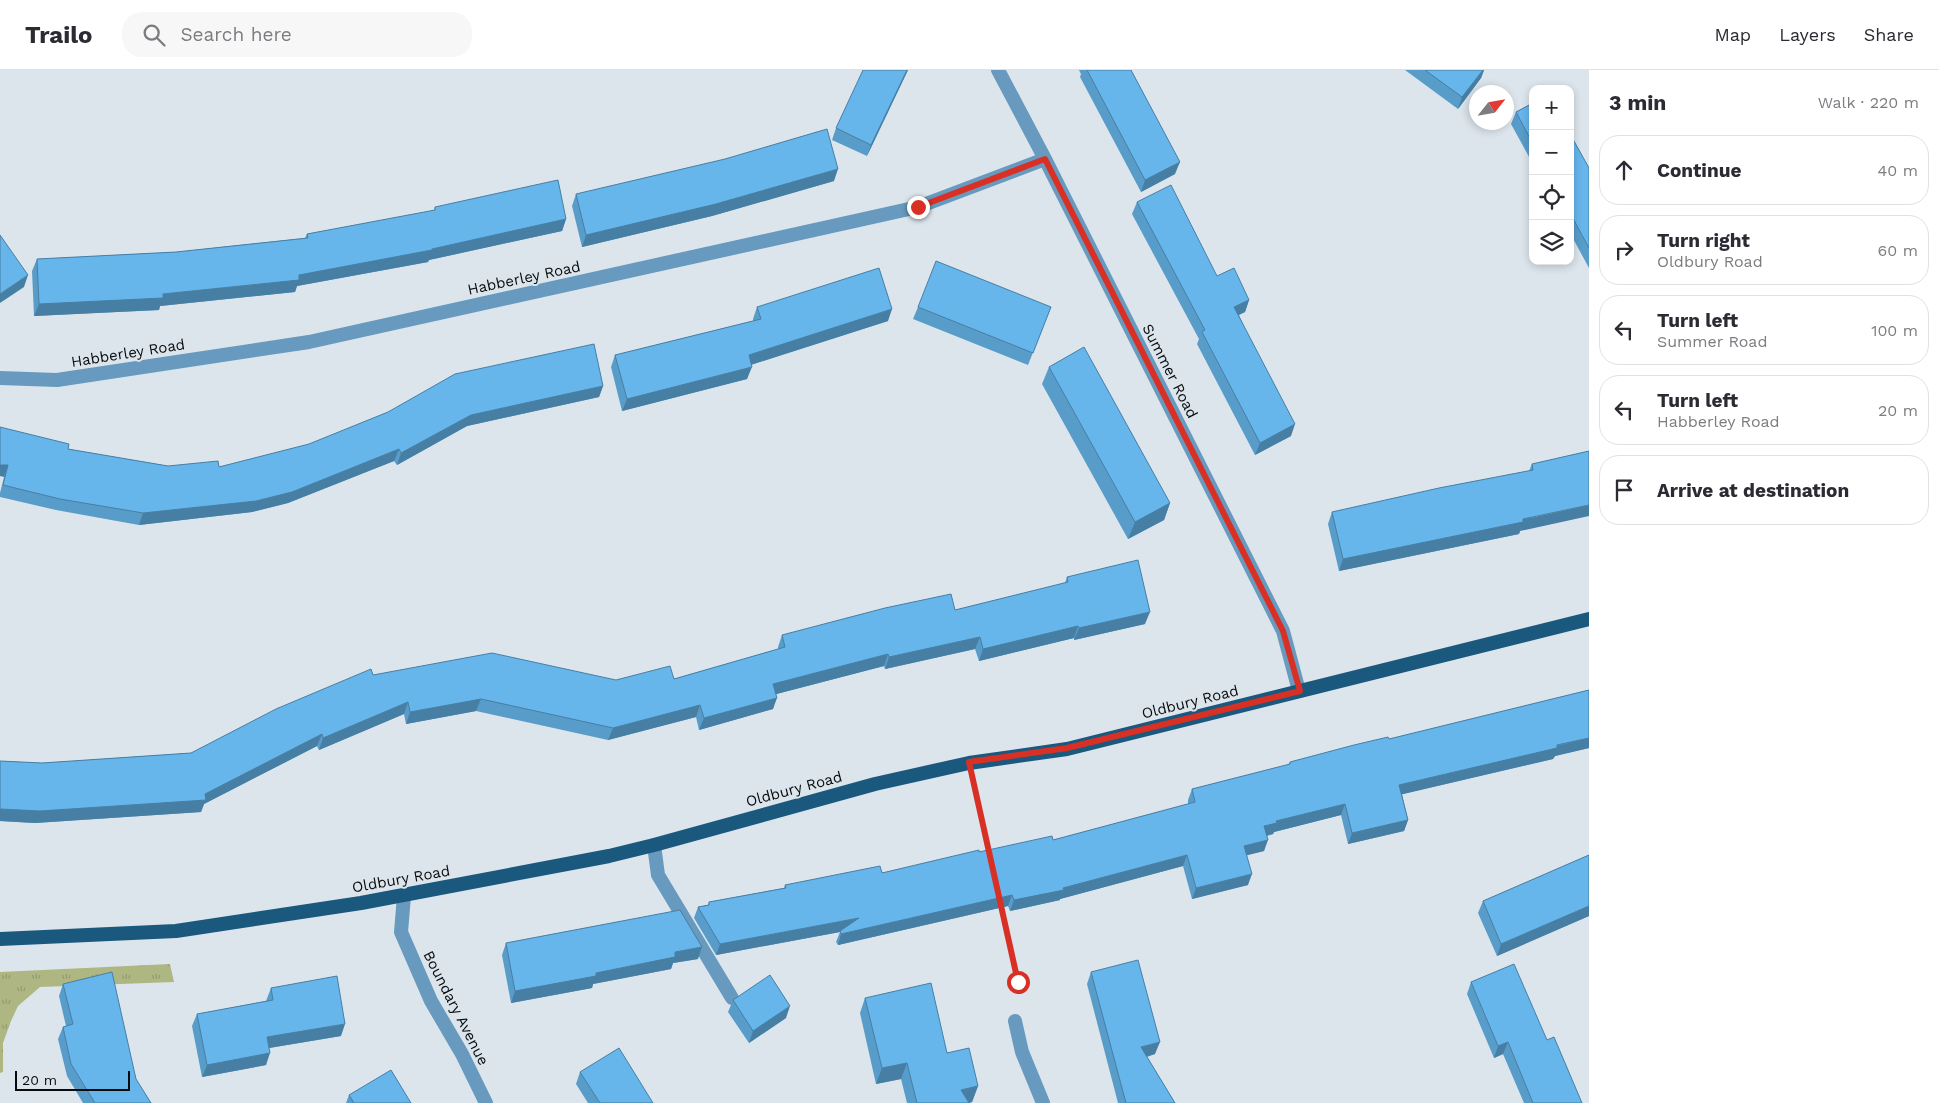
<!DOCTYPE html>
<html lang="en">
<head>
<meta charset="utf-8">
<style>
	body { margin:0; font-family:"Work Sans",sans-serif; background:#f7f7f7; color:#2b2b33 }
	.controls { position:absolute; right:15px; top:15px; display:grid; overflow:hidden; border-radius:10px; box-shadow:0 2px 8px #0003 }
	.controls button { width:45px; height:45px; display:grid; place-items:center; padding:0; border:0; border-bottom:1px solid #e1e1e2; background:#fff; color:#2b2b33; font:25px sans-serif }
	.compass { position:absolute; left:1469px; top:15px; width:45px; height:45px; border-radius:50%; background:#fff; box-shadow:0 2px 8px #0003; rotate:59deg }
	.scale { position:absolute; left:15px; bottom:12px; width:115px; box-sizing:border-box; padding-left:5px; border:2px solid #090c0e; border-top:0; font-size:14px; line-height:18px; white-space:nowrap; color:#090c0e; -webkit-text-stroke:4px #dce5ec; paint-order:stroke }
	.stop { position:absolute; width:15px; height:15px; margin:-11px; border:4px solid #d93025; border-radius:50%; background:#fff }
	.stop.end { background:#d93025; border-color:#fff; box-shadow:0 1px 5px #0008 }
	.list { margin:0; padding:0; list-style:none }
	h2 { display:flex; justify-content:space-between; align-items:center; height:65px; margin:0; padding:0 20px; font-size:21px }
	h2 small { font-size:16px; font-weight:400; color:#7c7c81 }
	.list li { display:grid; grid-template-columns:32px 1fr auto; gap:15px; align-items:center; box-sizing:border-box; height:70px; margin:0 10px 10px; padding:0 10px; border:1px solid #e1e1e2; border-radius:20px }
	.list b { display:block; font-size:19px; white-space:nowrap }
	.list p { margin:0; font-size:16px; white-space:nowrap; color:#7c7c81 }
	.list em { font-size:16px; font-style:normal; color:#7c7c81 }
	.icon { flex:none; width:28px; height:28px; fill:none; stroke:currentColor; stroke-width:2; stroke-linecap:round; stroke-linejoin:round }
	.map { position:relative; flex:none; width:1589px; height:1033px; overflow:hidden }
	header { display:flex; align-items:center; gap:30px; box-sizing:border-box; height:70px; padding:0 25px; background:#fff; border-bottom:1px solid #e1e1e2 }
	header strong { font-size:24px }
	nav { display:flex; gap:28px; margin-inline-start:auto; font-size:18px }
	.search { width:350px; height:45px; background:#f7f7f7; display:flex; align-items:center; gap:12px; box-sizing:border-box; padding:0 18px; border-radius:20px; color:#7c7c81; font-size:19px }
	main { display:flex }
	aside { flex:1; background:#fff }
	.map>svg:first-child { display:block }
	.grass { fill:url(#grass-tufts) }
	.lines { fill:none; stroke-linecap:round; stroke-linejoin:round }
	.path { stroke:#888f94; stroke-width:3; stroke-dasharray:1 4; stroke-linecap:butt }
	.service { stroke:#679abe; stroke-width:14 }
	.minor { stroke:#679abe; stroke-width:14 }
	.primary { stroke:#1b587e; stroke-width:14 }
	.wall { fill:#589cca }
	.shaded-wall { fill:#477fa4 }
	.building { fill:#66b5eb; stroke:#477fa4 }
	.route { stroke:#d93025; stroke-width:6 }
	.labels { text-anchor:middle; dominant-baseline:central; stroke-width:4; stroke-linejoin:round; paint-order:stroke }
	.street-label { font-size:15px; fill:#090c0e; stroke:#dce5ec }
</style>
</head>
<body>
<header>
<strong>Trailo</strong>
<div class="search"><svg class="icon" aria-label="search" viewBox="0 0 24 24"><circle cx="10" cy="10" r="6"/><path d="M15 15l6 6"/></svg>Search here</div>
<nav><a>Map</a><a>Layers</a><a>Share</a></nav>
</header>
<main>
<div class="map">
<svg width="1589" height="1033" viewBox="0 0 1589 1033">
	<defs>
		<pattern id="grass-tufts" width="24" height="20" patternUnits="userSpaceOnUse" patternTransform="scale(1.25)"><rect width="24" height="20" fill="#aeb782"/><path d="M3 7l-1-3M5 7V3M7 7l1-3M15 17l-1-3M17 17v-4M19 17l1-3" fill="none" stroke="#949c6f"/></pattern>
	</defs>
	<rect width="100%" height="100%" fill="#dce5ec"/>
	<!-- grass -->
	<path class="grass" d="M170,894L174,912L40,917L18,936L11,951L3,973V1002L0,1003V902Z"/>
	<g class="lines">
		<!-- path -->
		<path class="path" d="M974,720L988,782
			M1000,835L1018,912L1017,924"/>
		<!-- service -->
		<path class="service" d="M654,775L658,805L732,928"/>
		<!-- minor -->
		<path class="minor" d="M998,0L1045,89L1283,561L1299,621
			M0,308L57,310L309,272L918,137L1045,89
			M404,826L401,862L431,931L462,984L486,1033
			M1015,951L1022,982L1043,1033"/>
		<!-- primary -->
		<path class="primary" d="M0,869L176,861L361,833L609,786L654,775L875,714L969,693L1067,679L1589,549"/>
	</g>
	<!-- wall -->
	<path class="wall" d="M908,0L867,86L832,70L836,58Z
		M1079,0H1131L1175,104L1141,122L1080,7L1081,4Z
		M1405,0H1484L1481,8L1458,39Z
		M1533,33V94L1511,54L1516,42Z
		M1570,64L1589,98V198L1570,163Z
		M834,111L712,146L582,177L572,136L576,124Z
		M1137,132L1217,206L1249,230L1245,242L1239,245L1291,366L1255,385L1197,274L1199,269L1132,144Z
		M435,137L566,149L562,161L429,190L428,192L297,216L295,222L160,236L159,240L34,246L32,201L37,189L176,182L305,168L307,164L434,141Z
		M757,237L888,251L751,295L747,309L622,341L611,297L615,285L753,251V249Z
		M918,237H1051L1028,295L913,249Z
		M1049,297L1170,433L1164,450L1128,469L1042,314Z
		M603,316L599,327L467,356L397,395L394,391L288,433L252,442L139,455L56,440L0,427V423L4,407L0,357L68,379L168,396L219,397Z
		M1589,381L1520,461L1519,464L1339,501L1328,454L1332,442L1529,401L1532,394Z
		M1067,507L1145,554L1074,570V568L979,591L975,579L885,599L884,596L776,624L773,639L699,660L696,647L608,670L476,641L406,654L404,644L319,680L317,676L204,734L201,742L35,753L0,751V691L42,693L191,683L373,605L616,610L674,609L778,579V577L782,565L955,540L1065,513Z
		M1589,620V678L1555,686L1553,689L1402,724L1408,750L1404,761L1348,774L1341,745L1274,762L1273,764L1267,766L1264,781L1247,785L1248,815L1192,829L1183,796L1060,829V830L1010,841L1008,836L838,875L836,872L840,862L716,885L694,848L698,837L708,835L709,832L784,818L785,815L882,803L979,782L1053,770L1188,734V730L1192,719L1288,695L1290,692L1389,669Z
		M1589,785V846L1497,886L1478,843L1483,831Z
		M506,873L698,889L673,893L671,899L593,914L592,918L511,933L502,885Z
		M1091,902L1155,984L1147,987L1175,1033H1118L1087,914Z
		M1471,912L1547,970L1582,1033H1524L1503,984L1494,988L1467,924Z
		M63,914L136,1009L151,1033H83L67,1006L58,969L63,957L66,956L59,926Z
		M271,918L341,966L269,978L266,995L202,1007L192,956L197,944L266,931Z
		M865,928L947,983L978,1016L972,1032L969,1033H907L901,1009L876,1014L860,943Z
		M733,930L786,948L749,973L728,942Z
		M580,1002L653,1033H588L576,1014Z
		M349,1025L411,1033H346Z"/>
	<!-- shaded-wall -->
	<path class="shaded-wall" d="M907,0H908L867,86L871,75Z
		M1483,0H1484L1481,8L1458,39L1462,27Z
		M1180,92L1175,104L1141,122L1145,110Z
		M838,99L834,111L712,146L582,177L586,165Z
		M566,149L562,161L429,190L428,192L297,216L295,222L160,236L159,240L34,246L39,234L163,224L299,205L432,179Z
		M28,205L24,217L0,233V224Z
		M1249,230L1245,242L1230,249L1234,237Z
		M892,239L888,251L744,297L749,285Z
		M752,297L747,309L622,341L627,329Z
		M603,316L599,327L467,356L397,395L401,383L471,345Z
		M1295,354L1291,366L1255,385L1260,373Z
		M399,379L394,391L288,433L252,442L139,455L143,443Z
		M0,395H8L4,407L0,406Z
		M1170,433L1164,450L1128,469L1135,452Z
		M1589,435V446L1520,461L1519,464L1339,501L1343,489Z
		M1150,542L1145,554L1074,570L1079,558Z
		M1078,556L1074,568L979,591L983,579Z
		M980,567L975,579L885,599L889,587Z
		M888,584L884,596L769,626L773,614Z
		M777,628L773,639L699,660L704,648Z
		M481,629L476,641L406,654L410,642Z
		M408,632L404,644L319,680L323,668Z
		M700,635L696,647L608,670L613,658Z
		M322,664L317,676L204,734L201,742L35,753L0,751V739L205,724Z
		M1589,668V678L1555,686L1553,689L1395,726L1399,715Z
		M1345,734L1341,745L1274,762L1273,764L1260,767L1264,756L1276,751Z
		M1408,750L1404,761L1348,774L1352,763Z
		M1268,770L1264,781L1240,787L1244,776Z
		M1187,785L1183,796L1060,829V830L1010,841L1014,830L1063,818Z
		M1252,804L1248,815L1192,829L1196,818Z
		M1012,825L1008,836L838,875L841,864Z
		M1589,836V846L1497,886L1501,874Z
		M859,848L840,861V862L716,885L720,874Z
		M702,877L698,889L673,893L671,899L593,914L592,918L511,933L515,921L596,903L675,882Z
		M790,936L786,948L749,973L753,961Z
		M345,954L341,966L263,979L267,967Z
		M1160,972L1155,984L1137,989L1141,977Z
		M1508,972L1503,984L1494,988L1498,976Z
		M270,983L266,995L202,1007L207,995Z
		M907,993L901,1009L876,1014L882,998Z
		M978,1016L972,1032L968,1033L961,1020Z"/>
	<!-- building -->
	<path class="building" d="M863,0H907L871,75L836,58Z
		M1087,0H1131L1180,92L1145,110Z
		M1425,0H1483L1462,27Z
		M1533,33V74L1516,42Z
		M827,59L838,99L716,134L586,165L576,124L725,89Z
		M1570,64L1589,98V178L1570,143Z
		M558,110L566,149L432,179V180L299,205V210L163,224V228L39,234L37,189L176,182L308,168L307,164L435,140V137Z
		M1171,115L1217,206L1234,198L1249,230L1234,237L1295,354L1260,373L1202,262L1205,260L1137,132Z
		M0,165L28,205L0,224Z
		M936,191L1051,237L1033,283L918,237Z
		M879,198L892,239L749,285L752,297L627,329L615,285L761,249L757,237Z
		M594,274L603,316L471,345L401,383L399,379L292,422L256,431L143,443L60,429L3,415L8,395H0V357L69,374L68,379L168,396L218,391L219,397L309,374L388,342L455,304Z
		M1084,277L1170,433L1135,452L1049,297Z
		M1589,381V435L1523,449V452L1343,489L1332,442L1439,418L1533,400L1532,394Z
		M1138,490L1150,542L1079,558L1078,556L983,579L980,567L889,587L888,584L773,614L777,628L704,648L700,635L613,658L481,629L410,642L408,632L323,668L322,664L205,724L206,730L40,741L0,739V691L42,693L191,683L276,639L371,599L373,605L492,583L616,610L670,596L674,609L785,577L782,565L885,538L951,524L955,540L1068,512L1067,507Z
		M1589,620V668L1557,675V678L1399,715L1408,750L1352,763L1345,734L1276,751L1277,753L1264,756L1268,770L1244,776L1252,804L1196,818L1187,785L1063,818L1064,820L1014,830L1012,825L841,864L840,861L859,848L720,874L698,837L709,835V832L786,818L785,815L880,796L882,803L979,780V782L1052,766L1053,770L1195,732L1192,719L1290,694V692L1354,675L1388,667L1389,669Z
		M1589,785V836L1501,874L1483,831Z
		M680,840L702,877L675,882V887L596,903V906L515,921L506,873Z
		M1138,890L1160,972L1141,977L1175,1033H1126L1091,902Z
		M1514,894L1547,970L1554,967L1582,1033H1533L1508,972L1498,976L1471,912Z
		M112,902L136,1009L151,1033H95L71,994L63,957L73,954L63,914Z
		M770,905L790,936L753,961L733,930Z
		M337,906L345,954L267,967L270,983L207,995L197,944L273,930L271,918Z
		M931,913L947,983L969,978L978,1016L961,1020L969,1033H917L907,993L882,998L865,928Z
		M619,978L653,1033H600L580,1002Z
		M391,1000L411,1033H354L349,1025Z"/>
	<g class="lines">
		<!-- route -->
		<path class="route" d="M918,137L1045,89L1283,561L1300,621L1067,678L969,692L1018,912"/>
	</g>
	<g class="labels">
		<!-- street labels -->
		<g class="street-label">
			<text transform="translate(524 208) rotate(-12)">Habberley Road</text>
			<text transform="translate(128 283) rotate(-9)">Habberley Road</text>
			<text transform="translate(1170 301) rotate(63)">Summer Road</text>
			<text transform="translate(1190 632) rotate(-14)">Oldbury Road</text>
			<text transform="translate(794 719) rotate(-15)">Oldbury Road</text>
			<text transform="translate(401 809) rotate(-10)">Oldbury Road</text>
			<text transform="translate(456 938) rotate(63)">Boundary Avenue</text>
		</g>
	</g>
</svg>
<div class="controls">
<button>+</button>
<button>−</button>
<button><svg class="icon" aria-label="locate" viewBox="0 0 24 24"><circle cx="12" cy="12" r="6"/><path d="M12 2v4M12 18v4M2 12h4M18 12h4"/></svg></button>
<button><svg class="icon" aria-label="layers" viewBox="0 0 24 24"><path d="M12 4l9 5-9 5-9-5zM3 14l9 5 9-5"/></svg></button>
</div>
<svg class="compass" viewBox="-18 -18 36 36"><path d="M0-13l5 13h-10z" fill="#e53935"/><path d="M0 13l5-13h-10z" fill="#7c7c81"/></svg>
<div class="scale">20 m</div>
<div class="stop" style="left:1018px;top:912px"></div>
<div class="stop end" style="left:918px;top:137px"></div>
</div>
<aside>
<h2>3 min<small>Walk · 220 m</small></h2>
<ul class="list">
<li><svg class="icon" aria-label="ahead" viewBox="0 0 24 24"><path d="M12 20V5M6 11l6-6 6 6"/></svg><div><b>Continue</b></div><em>40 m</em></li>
<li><svg class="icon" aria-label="right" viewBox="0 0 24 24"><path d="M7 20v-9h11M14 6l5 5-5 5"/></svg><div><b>Turn right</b><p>Oldbury Road</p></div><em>60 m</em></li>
<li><svg class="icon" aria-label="left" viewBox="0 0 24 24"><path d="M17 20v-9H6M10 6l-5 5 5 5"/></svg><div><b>Turn left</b><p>Summer Road</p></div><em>100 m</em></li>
<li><svg class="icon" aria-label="left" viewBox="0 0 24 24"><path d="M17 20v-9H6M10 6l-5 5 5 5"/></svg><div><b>Turn left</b><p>Habberley Road</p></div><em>20 m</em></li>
<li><svg class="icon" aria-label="arrive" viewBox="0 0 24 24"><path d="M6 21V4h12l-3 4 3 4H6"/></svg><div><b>Arrive at destination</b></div></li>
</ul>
</aside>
</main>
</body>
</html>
